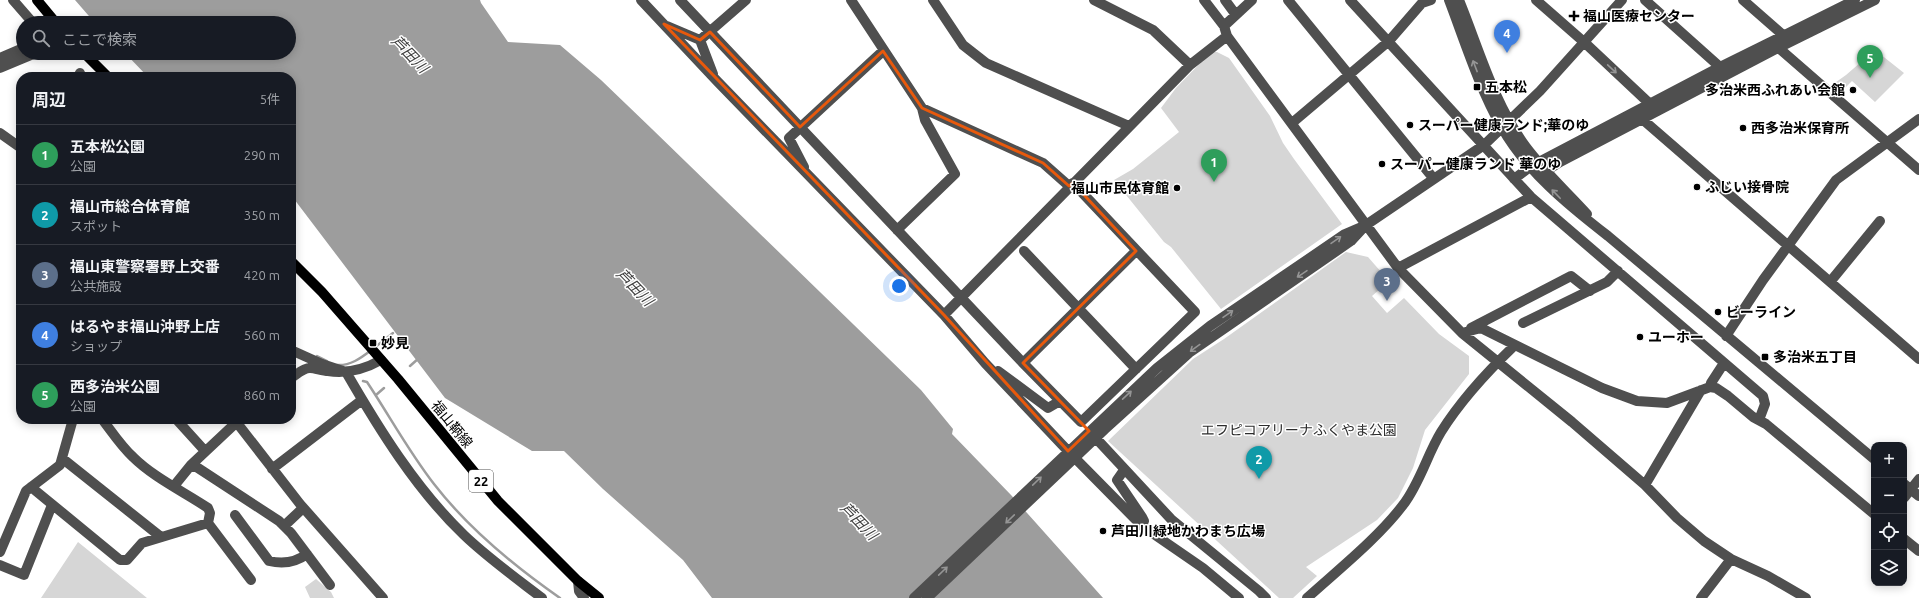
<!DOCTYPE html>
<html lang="ja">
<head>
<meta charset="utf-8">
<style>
	body { margin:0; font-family:Ubuntu,"Noto Sans JP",sans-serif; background:#242831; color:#f1f3f6 }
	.controls { position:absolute; right:12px; bottom:12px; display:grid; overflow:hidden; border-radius:8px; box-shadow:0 2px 10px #0003 }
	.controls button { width:36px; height:36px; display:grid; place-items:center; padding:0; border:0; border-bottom:1px solid #363941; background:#171b24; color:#f1f3f6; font:20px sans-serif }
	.you { position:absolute; left:899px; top:286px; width:14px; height:14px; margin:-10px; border:3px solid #fff; border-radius:50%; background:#1a73e8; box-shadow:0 0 0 6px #1a73e833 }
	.badge { display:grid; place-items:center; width:26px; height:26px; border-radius:50%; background:#858687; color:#fff; font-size:13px; font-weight:700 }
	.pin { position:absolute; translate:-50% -33px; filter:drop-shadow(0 1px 2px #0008) }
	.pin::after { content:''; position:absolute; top:21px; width:14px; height:12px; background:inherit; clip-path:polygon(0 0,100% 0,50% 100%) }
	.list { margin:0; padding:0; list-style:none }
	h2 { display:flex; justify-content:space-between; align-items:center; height:52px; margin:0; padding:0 16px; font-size:17px }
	h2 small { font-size:13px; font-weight:400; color:#9ea1a6 }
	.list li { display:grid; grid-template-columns:26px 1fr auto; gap:12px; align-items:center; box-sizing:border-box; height:60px; padding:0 16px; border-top:1px solid #363941 }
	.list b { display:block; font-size:15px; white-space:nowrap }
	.list p { margin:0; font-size:13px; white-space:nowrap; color:#9ea1a6 }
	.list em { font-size:13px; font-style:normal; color:#9ea1a6 }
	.icon { flex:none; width:22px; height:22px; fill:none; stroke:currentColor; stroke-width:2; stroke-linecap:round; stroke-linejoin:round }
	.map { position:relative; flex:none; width:1919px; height:598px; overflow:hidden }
	.search { position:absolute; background:#171b24; box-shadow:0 2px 10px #0003; left:16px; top:16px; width:280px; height:44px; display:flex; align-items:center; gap:10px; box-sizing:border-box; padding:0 14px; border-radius:22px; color:#9ea1a6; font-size:15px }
	.panel { position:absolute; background:#171b24; box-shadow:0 2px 10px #0003; left:16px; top:72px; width:280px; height:352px; border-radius:16px }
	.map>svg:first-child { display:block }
	.green { fill:#d6d6d6 }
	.water { fill:#9d9d9d }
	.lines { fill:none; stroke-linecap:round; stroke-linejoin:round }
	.stream { stroke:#9d9d9d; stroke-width:2.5 }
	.minor { stroke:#4f4f4f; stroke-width:10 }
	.major { stroke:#000; stroke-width:10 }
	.oneway { stroke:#959595 }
	.marked { fill:none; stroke:#e8590c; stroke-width:3; stroke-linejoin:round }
	.poi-dot { fill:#000; stroke:#fff; stroke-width:1.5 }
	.labels { text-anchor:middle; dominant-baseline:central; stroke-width:3; stroke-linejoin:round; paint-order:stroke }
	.shield { fill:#fff; stroke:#4c4c4c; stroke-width:1 }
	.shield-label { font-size:13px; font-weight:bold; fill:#000 }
	.poi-label { font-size:14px; font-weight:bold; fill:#000; stroke:#fff; text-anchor:start }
	.street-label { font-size:14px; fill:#000; stroke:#fff }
	.park-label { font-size:14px; fill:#2d2d2d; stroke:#fff }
	.water-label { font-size:15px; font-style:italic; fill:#3e3e3e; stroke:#fff }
</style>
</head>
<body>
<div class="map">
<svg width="1919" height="598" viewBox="0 0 1919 598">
	<rect width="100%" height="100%" fill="#fff"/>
	<!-- green -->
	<path class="green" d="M1875,50L1904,73L1875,102L1852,81L1832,101L1822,92L1846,75Z
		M1211,52H1217L1229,58L1270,116L1283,143L1294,159L1342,224L1221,309L1171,247L1164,242L1114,180L1133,169L1179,132L1161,108L1176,88Z
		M1346,252L1368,257L1389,281L1372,296L1387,313L1404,298L1439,334L1469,356V374L1425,430L1413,468L1398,498L1377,520L1306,567L1317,576L1293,598H1279L1108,441L1193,359L1224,339Z
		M78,542L147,598H41Z
		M316,579L331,592L334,598H310L305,587Z"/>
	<!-- water -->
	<path class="water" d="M75,0H480L481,3L508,42L560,45L601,80L652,129L921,390L953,429L952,434L1011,495L1103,598H712L683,560L603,489L564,451H532L445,398L291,195V77H148L125,53H289V23H95Z"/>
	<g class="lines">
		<!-- stream -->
		<path class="stream" d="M374,348L393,333
			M317,356L327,361
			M337,365C350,366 361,358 370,351
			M410,366L419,358
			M363,381L367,382C389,415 409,452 434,484C468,528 514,566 560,598
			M376,395L384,388"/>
		<!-- minor -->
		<path class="minor" d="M13,0L33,23
			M641,0L717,81L944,315L985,363L1068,451L1142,526L1203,568L1239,598
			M680,0L1023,363L1081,422L1195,312L1073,183
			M851,0L922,108L1043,163L1069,186
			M933,0L963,45L986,63L1129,126
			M1094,0L1153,30L1190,65
			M1204,0L1224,26L1227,36L1398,268L1462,333L1572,422L1645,485L1677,518L1704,541L1731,559L1768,576L1806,598
			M1225,0L1236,15
			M1288,0L1434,179
			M1350,0L1531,197L1763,396L1765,404L1759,420
			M1449,0C1465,42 1479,87 1501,126C1526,171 1568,205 1608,236L1874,459
			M1459,0C1479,49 1494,104 1526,147C1544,171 1567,192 1587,214
			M1536,0L1584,42L1650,104
			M1645,0L1720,67
			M1743,0L1783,35
			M667,26L700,40
			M1224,26L1252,0
			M1774,44L1919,170
			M0,58L23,48
			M0,68L36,53
			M713,74L700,40L746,0
			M78,77L80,73
			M1634,112L1919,359
			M1292,123L1389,41L1422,3L1431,0
			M0,133L21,148
			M1539,162L1720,67L1855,0
			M804,167L789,138L883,51
			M1546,171L1560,162L1778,48L1875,0
			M1514,179L1530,167
			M897,230L955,174L925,120L922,108
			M1024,251L1136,369
			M1398,268L1531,197
			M1830,282L1880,221
			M944,315L1190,65L1227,36
			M1523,323L1607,282L1618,271
			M1471,328L1571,276L1590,291
			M1462,333L1481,328L1602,388L1637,401L1667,403L1710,387L1716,388L1728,396L1753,417L1766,424L1874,514
			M1726,336L1763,280L1836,180L1919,119
			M291,350L322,364L346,372C379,429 416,489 464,535C488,558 516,578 542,598
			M1023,363L1136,251
			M998,371L1048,408L1060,401
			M291,378C296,375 303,368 310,368C315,368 322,371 328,371C347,374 365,369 381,360
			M1710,387L1711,383L1724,363
			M176,419L205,451
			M234,419L300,504L383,598
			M1092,434L1171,519L1259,591L1266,598
			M63,459L161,537
			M191,465L198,468L279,521L291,533L330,585
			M272,469L362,400
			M1124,470L1117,480L1142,517L1144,521L1142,526
			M1904,484L1919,496
			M1645,485L1701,390
			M174,486L191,465L240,419
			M31,487L120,560H127L142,543L208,523L210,513L208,508C184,492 153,477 133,457C121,446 112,432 102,419
			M1904,498L1919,479
			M235,515L269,561C282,564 295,563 307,554
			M208,523L251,580
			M284,526L303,508
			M1904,539L1919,551
			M0,552L26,491L60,465L73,419
			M0,565L24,575L52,505
			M578,581L579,591L584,598
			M914,598L1157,368L1210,326L1345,234L1366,225L1484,145L1540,91L1622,0
			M927,598L1105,429L1189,353L1351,241L1363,228
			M1307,598C1338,570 1379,537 1403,505C1420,483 1427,455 1441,432C1461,400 1488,371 1514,346
			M1701,598L1731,559"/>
		<!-- major -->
		<path class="major" d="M37,0L56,23
			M84,53L108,77
			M291,261L322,292L398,379L498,501L578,581L599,598"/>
	</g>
	<!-- one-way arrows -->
	<defs><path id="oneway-shaft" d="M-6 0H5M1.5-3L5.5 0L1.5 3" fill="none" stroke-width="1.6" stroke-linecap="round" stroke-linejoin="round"/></defs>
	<g class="oneway">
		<use href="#oneway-shaft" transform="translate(1475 66) rotate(-111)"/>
		<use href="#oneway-shaft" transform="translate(1612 69) rotate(43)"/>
		<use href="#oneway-shaft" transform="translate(1556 194) rotate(-134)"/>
		<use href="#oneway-shaft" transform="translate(1336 240) rotate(-35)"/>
		<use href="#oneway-shaft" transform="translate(1302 274) rotate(146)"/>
		<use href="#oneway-shaft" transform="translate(1228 314) rotate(-35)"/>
		<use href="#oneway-shaft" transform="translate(1195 348) rotate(144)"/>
		<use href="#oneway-shaft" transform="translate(1127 395) rotate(-43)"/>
		<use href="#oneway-shaft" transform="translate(1037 481) rotate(-44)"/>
		<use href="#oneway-shaft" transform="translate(1010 519) rotate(136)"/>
		<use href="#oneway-shaft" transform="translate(943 571) rotate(-44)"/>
	</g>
	<!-- marked area -->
	<path class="marked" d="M664,24L700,40L710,32L800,127L883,51L922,108L1043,163L1069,186L1073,183L1136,251L1023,363L1089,431L1068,451L944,315Z"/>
	<!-- markers -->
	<g class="poi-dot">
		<path d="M1572 10h4v4h4v4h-4v4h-4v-4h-4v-4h4z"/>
		<rect x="1473" y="83" width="8" height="8" rx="2"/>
		<circle cx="1853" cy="90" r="4"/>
		<circle cx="1410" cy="125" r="4"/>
		<circle cx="1743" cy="128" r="4"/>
		<circle cx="1382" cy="164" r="4"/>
		<circle cx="1697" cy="187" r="4"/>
		<circle cx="1177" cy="188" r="4"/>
		<circle cx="1718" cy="312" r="4"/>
		<circle cx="1640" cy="337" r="4"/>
		<rect x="369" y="339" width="8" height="8" rx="2"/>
		<rect x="1761" y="353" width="8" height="8" rx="2"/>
		<circle cx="1103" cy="531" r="4"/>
	</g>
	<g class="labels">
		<!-- shield labels -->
		<rect class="shield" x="469" y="470" width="24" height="22" rx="3"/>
		<g class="shield-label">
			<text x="481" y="481">22</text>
		</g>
		<!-- poi labels -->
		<g class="poi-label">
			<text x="1583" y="16">福山医療センター</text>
			<text x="1485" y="87">五本松</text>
			<text x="1845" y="90" text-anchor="end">多治米西ふれあい会館</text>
			<text x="1418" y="125">スーパー健康ランド;華のゆ</text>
			<text x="1751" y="128">西多治米保育所</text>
			<text x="1390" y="164">スーパー健康ランド 華のゆ</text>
			<text x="1705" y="187">ふじい接骨院</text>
			<text x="1169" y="188" text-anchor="end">福山市民体育館</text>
			<text x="1726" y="312">ビーライン</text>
			<text x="1648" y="337">ユーホー</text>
			<text x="381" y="343">妙見</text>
			<text x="1773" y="357">多治米五丁目</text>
			<text x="1111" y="531">芦田川緑地かわまち広場</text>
		</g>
		<!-- street labels -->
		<g class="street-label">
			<text transform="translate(452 424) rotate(51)">福山鞆線</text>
		</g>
		<!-- park labels -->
		<g class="park-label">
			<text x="1299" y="430">エフピコアリーナふくやま公園</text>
		</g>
		<!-- water labels -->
		<g class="water-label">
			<text transform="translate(410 54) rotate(46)">芦田川</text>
			<text transform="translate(635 287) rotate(46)">芦田川</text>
			<text transform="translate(859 521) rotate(46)">芦田川</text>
		</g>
	</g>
</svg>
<div class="controls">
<button>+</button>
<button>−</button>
<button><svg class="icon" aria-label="locate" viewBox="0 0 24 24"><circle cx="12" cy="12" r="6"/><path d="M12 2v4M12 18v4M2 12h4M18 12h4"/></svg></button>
<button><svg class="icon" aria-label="layers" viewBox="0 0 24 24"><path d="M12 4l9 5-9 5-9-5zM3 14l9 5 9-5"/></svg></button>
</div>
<div class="you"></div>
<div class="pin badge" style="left:1214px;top:182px;background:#2e9e5b">1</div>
<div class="pin badge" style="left:1259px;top:479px;background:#0f9aa8">2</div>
<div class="pin badge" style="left:1387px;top:301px;background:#5c6f8a">3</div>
<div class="pin badge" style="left:1507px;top:53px;background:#3f7fe0">4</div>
<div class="pin badge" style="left:1870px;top:78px;background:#2e9e5b">5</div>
<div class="search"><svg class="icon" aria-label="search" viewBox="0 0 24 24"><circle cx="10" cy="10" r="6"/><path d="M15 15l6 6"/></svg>ここで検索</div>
<section class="panel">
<h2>周辺<small>5件</small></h2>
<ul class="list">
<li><span class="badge" style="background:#2e9e5b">1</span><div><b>五本松公園</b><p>公園</p></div><em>290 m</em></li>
<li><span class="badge" style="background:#0f9aa8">2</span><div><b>福山市総合体育館</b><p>スポット</p></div><em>350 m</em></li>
<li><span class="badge" style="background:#5c6f8a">3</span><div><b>福山東警察署野上交番</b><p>公共施設</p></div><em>420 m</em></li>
<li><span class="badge" style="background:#3f7fe0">4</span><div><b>はるやま福山沖野上店</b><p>ショップ</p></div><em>560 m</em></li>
<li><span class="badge" style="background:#2e9e5b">5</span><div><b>西多治米公園</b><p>公園</p></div><em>860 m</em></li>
</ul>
</section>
</div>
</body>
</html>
